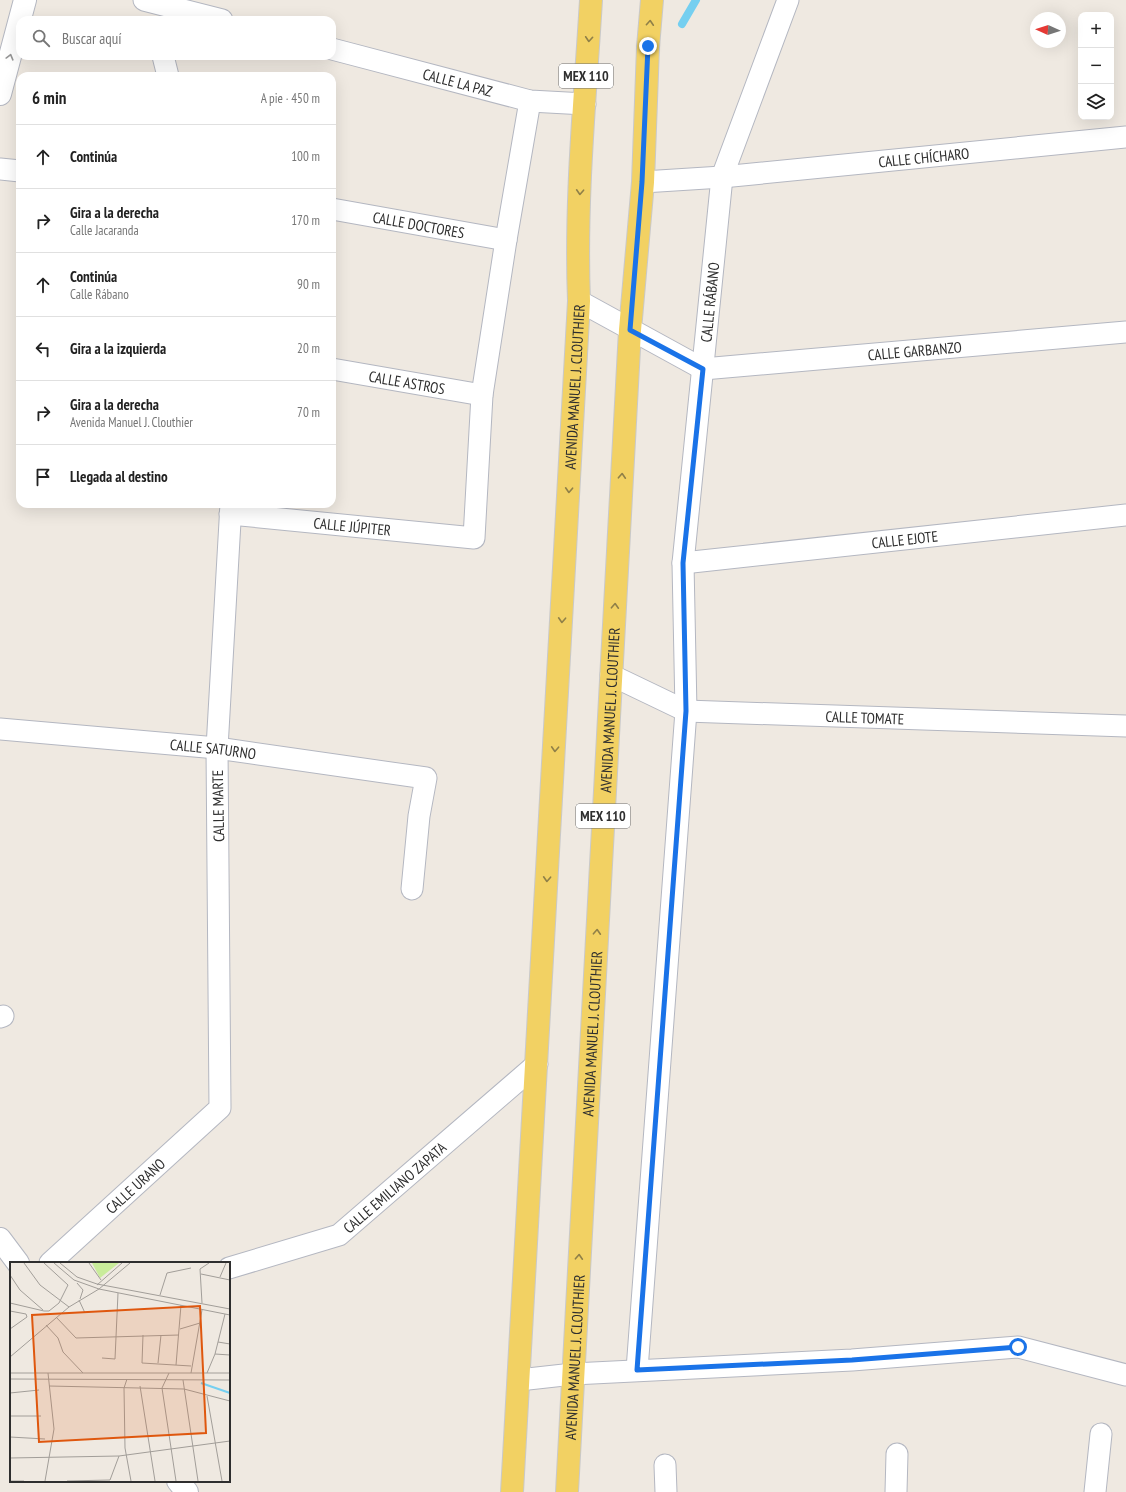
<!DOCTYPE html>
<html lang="es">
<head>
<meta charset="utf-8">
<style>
	body { margin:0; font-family:"PT Sans Narrow",sans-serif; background:#f2f2f2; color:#222 }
	.controls { position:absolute; right:12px; top:12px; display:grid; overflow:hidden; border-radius:8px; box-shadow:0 4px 16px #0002 }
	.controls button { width:36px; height:36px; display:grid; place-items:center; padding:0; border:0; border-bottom:1px solid #e0e0e0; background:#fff; color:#222; font:20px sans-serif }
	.compass { position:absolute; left:1030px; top:12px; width:36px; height:36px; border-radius:50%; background:#fff; box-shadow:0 4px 16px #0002; rotate:273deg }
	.stop { position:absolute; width:12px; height:12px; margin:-9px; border:3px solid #1a73e8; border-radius:50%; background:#fff }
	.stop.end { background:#1a73e8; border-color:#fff; box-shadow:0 1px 4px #0008 }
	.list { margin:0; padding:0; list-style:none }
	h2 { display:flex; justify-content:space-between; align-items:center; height:52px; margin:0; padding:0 16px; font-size:17px }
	h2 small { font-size:13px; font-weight:400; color:#767676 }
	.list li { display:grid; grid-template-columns:26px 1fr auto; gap:12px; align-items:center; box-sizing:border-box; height:64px; padding:0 16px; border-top:1px solid #e0e0e0 }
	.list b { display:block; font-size:15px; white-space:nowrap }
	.list p { margin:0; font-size:13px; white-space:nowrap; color:#767676 }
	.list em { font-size:13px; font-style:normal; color:#767676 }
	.icon { flex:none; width:22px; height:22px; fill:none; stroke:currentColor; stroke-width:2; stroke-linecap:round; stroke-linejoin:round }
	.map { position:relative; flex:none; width:1126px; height:1492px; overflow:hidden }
	.search { position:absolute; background:#fff; box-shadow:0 4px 16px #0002; left:16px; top:16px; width:320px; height:44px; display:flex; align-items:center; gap:10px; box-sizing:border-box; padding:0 14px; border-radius:12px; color:#767676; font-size:15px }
	.panel { position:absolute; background:#fff; box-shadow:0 4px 16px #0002; left:16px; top:72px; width:320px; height:436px; border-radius:12px }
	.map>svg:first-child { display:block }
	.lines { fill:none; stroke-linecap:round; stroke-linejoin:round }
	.stream { stroke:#75cff0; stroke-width:8 }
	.street-casing { stroke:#b4b7c1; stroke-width:23 }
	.secondary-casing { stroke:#b4b7c1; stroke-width:24 }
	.primary-casing { stroke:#c9c9c9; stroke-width:24 }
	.street { stroke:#fff; stroke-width:21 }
	.secondary { stroke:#fff; stroke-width:22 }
	.primary { stroke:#f2d163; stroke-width:22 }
	.oneway { stroke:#908048 }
	.oneway2 { stroke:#969696 }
	.route { stroke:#1a73e8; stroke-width:5 }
	.labels { text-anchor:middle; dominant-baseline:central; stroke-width:4; stroke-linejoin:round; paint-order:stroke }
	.shield { fill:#fff; stroke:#6d6d6d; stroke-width:1 }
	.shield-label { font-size:14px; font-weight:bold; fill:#2e2e2e }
	.street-label { font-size:15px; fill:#2e2e2e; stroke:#fff }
	.inset-river { fill:none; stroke:#75cff0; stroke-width:2 }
	.inset-road { fill:none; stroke:#a29e99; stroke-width:1 }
	.view { fill:#df570e; fill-opacity:0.15; stroke:#df570e; stroke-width:2 }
	.inset-edge { fill:none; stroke:#2e2e2e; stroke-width:2 }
</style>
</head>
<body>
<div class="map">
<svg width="1126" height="1492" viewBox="0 0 1126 1492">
	<rect width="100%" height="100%" fill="#efe9e1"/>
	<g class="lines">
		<!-- stream -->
		<path class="stream" d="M682,24L696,0"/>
		<!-- street casing -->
		<g class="street-casing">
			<g id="street">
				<path d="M144,0L222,20"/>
				<path id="s1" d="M332,49L530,101L585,104"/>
				<path d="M163,56L168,76"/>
				<path d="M0,169L20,171"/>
				<path id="s2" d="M643,182L722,177L1126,137"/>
				<path id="s3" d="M332,209L506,240"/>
				<path id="s4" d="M579,301L703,369L1126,332"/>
				<path id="s5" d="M332,369L482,395"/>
				<path id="s6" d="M230,514L474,538L482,395L506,240L530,101"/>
				<path id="s7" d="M683,563L1126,515"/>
				<path id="s8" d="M611,675L686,711L1126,726"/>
				<path id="s9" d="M0,729L217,748L426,778L419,816L412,889"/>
				<path d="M0,1017L3,1016"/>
				<path id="s10" d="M50,1263L220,1108L217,748L231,504"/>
				<path id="s11" d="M229,1268L339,1235L537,1064"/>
				<path id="s12" d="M637,1370L686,711L683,563L722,177L788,0"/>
				<path d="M519,1380L573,1374L852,1360L1018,1347L1126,1375"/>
				<path d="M665,1465L666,1492"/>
				<path d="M896,1492L897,1454"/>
				<path d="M1095,1492L1101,1434"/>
			</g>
		</g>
		<!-- secondary casing -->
		<g class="secondary-casing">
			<path id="secondary" d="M0,94L25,0
				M0,1239L18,1263
				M178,1481L187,1492"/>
		</g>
		<!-- primary casing -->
		<g class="primary-casing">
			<g id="primary">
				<path id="s13" d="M512,1492L579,301C575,201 585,100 591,0"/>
				<path id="s14" d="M567,1492L630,330L643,182L648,47L652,0"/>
			</g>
		</g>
		<!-- street -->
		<use href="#street" class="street"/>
		<!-- secondary -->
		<use href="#secondary" class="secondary"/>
		<!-- primary -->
		<use href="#primary" class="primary"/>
	</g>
	<!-- one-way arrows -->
	<defs><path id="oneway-chevron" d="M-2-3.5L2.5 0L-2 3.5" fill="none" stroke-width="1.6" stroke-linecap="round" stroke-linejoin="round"/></defs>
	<g class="oneway">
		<use href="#oneway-chevron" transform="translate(650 23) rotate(-86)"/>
		<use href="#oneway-chevron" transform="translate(589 39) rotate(94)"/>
		<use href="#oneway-chevron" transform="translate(580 192) rotate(93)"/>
		<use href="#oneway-chevron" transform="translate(622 476) rotate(-87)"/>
		<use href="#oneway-chevron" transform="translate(569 490) rotate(93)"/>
		<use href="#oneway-chevron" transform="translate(615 606) rotate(-87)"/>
		<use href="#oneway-chevron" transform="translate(562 620) rotate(93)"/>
		<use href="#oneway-chevron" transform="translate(555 749) rotate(93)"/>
		<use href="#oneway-chevron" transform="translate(547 879) rotate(93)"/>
		<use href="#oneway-chevron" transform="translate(597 932) rotate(-87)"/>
		<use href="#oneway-chevron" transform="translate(579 1257) rotate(-87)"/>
	</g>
	<use class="oneway2" href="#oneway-chevron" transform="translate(10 57) rotate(-75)"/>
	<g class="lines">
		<!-- route -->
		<path class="route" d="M648,46L642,182L630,330L703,369L683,563L686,711L637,1370L852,1360L1018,1347"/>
	</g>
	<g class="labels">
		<!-- shield labels -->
		<g class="shield">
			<rect x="559" y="64" width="54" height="24" rx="3"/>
			<rect x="576" y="804" width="54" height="24" rx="3"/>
		</g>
		<g class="shield-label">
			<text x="586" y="76">MEX 110</text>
			<text x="603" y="816">MEX 110</text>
		</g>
		<!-- street labels -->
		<g class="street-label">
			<text stroke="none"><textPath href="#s1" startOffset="130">CALLE LA PAZ</textPath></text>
			<text stroke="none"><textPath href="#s2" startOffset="282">CALLE CHÍCHARO</textPath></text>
			<text stroke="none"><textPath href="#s3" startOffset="88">CALLE DOCTORES</textPath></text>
			<text stroke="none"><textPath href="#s12" startOffset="1071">CALLE RÁBANO</textPath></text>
			<text stroke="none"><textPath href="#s4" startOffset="354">CALLE GARBANZO</textPath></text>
			<text stroke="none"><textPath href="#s5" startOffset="76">CALLE ASTROS</textPath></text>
			<text stroke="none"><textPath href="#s13" startOffset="1107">AVENIDA MANUEL J. CLOUTHIER</textPath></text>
			<text stroke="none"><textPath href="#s6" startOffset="123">CALLE JÚPITER</textPath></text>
			<text stroke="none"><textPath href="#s7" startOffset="223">CALLE EJOTE</textPath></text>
			<text stroke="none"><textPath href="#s14" startOffset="783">AVENIDA MANUEL J. CLOUTHIER</textPath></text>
			<text stroke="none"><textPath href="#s8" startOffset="262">CALLE TOMATE</textPath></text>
			<text stroke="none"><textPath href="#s9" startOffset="214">CALLE SATURNO</textPath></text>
			<text transform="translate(218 806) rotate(-91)">CALLE MARTE</text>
			<text stroke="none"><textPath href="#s14" startOffset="459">AVENIDA MANUEL J. CLOUTHIER</textPath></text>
			<text stroke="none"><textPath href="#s10" startOffset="115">CALLE URANO</textPath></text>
			<text stroke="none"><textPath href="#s11" startOffset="188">CALLE EMILIANO ZAPATA</textPath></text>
			<text stroke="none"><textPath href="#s14" startOffset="135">AVENIDA MANUEL J. CLOUTHIER</textPath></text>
		</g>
	</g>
	<!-- overview -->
	<g transform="translate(10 1262)">
		<rect width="220" height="220" fill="#efe9e1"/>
		<path d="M82,1H109L90,16Z" fill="#c9ec9a"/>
		<path class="inset-river" d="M191,121L220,131"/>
		<path class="inset-road" d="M14,1L30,23L59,45M44,1L64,18L89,27L220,53M50,1L67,15L87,22L220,47M79,1L91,18M191,12L220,18M0,13L10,28L33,48M210,15L216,1M67,21L73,28L70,37M87,23L112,1M150,33L157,11L181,6M69,38L75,51M0,41L34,49H39L49,41L58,23L34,1M192,41L190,7L199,1M0,49L16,52L17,55L0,67M46,55L66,76L169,73M36,63L48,76L53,90L73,111M170,67L190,61M133,73L132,101L181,104M208,80L220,82M205,92L220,93M0,95L59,45L89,27L120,1M92,96L105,97L108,31M148,101L151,73M166,103L171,43M0,111H220M159,111L152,126L166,219M181,111L192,48M197,111L205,92L215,52M0,117L220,118M117,117L114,126L115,186L121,219M173,118L188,219M39,124L174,127L220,139M130,124L145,219M0,131L29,128M197,134L212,219M0,154H31M0,175L35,177M0,196L109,194L220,179M100,218L109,194M0,219H14M35,219L44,167L38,111M57,219L100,218"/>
		<path class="view" d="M190,44L196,171L29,180L22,53Z"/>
		<rect width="220" height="220" class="inset-edge"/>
	</g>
</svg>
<div class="controls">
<button>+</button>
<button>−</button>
<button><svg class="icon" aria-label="layers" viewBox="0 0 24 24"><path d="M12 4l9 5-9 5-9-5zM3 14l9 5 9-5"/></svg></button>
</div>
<svg class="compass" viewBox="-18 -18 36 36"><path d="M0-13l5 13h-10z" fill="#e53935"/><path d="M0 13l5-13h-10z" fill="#767676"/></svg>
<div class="stop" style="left:1018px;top:1347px"></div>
<div class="stop end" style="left:648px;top:46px"></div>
<div class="search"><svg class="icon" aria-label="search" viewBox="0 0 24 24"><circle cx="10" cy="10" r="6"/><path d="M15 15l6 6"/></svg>Buscar aquí</div>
<section class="panel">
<h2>6 min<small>A pie · 450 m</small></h2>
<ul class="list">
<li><svg class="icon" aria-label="ahead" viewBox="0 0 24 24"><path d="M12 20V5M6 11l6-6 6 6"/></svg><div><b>Continúa</b></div><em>100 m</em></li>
<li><svg class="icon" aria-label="right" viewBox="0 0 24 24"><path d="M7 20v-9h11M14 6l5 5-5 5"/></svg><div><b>Gira a la derecha</b><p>Calle Jacaranda</p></div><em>170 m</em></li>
<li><svg class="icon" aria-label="ahead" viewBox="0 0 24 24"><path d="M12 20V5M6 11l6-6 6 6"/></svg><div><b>Continúa</b><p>Calle Rábano</p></div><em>90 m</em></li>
<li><svg class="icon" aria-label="left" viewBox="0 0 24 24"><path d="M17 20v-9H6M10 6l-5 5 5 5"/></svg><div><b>Gira a la izquierda</b></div><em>20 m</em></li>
<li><svg class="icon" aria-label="right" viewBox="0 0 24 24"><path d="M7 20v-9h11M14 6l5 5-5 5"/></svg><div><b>Gira a la derecha</b><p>Avenida Manuel J. Clouthier</p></div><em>70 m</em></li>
<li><svg class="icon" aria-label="arrive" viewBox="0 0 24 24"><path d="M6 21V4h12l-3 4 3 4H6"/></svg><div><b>Llegada al destino</b></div></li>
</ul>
</section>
</div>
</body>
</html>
